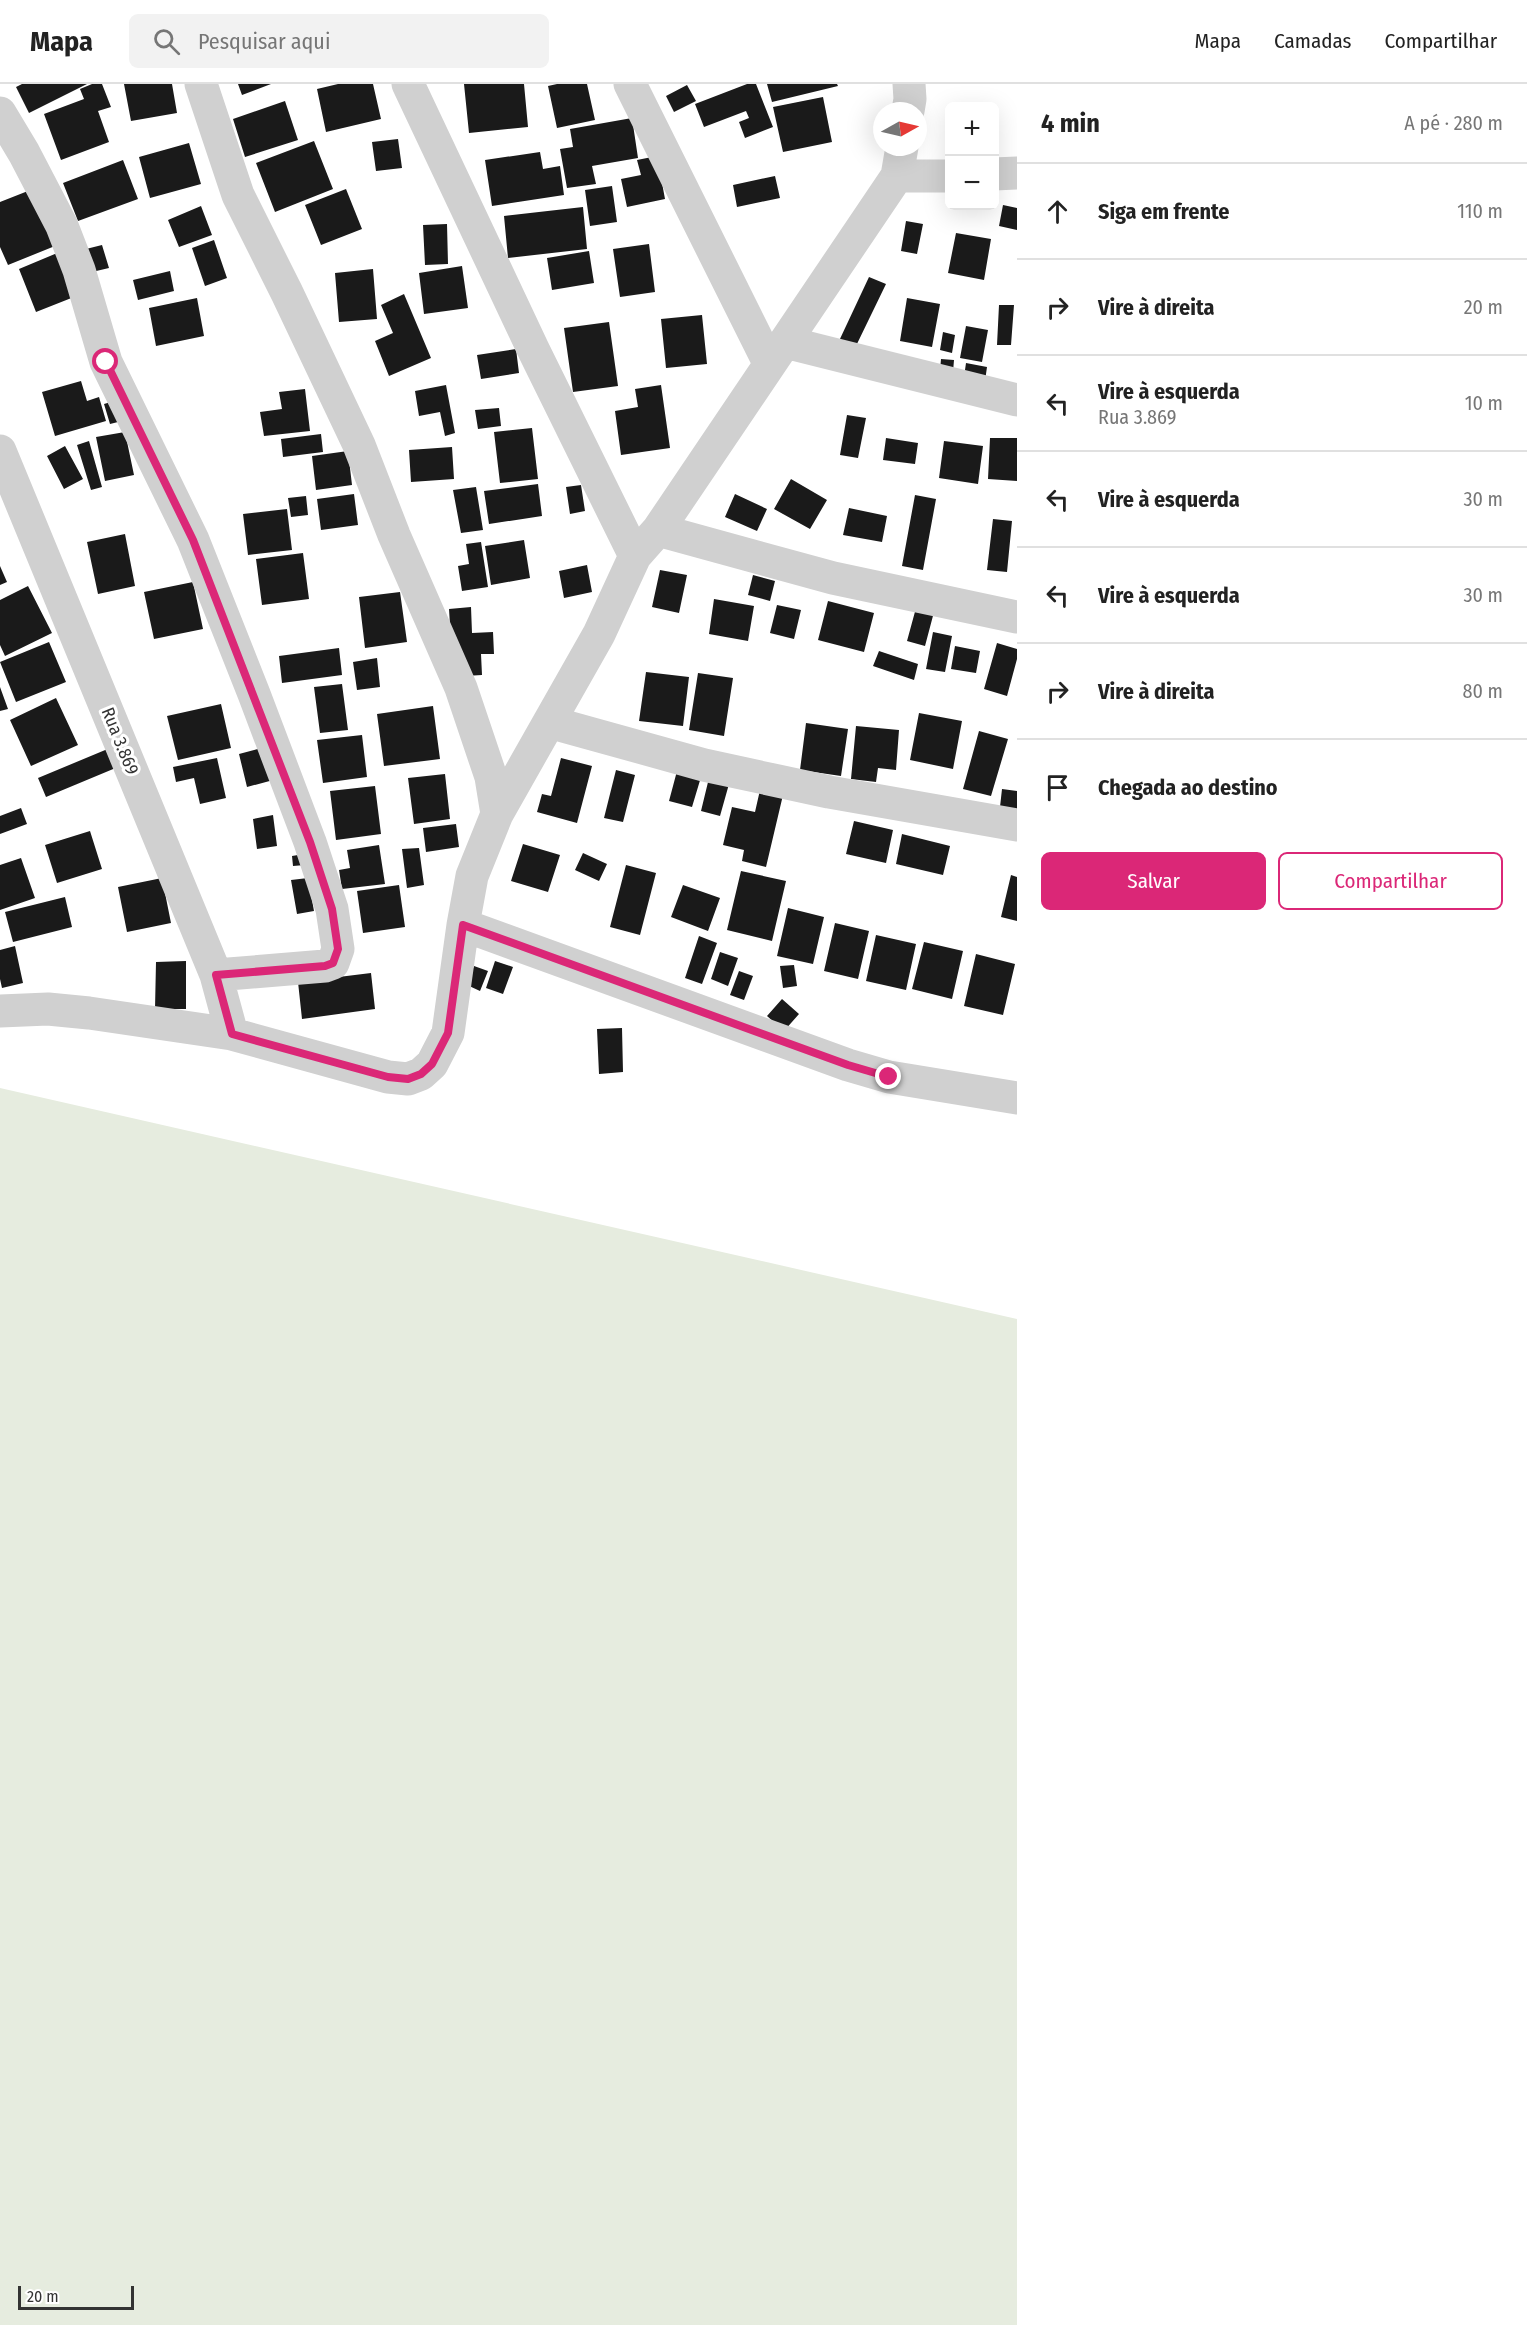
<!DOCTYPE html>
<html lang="pt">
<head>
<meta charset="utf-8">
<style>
	body { margin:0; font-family:"Fira Sans Condensed",sans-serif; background:#f2f2f2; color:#222 }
	.controls { position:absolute; right:18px; top:18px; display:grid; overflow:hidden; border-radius:9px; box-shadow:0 6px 24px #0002 }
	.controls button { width:54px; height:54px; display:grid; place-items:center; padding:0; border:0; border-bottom:2px solid #e0e0e0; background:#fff; color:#222; font:30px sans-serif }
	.compass { position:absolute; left:873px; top:18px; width:54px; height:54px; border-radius:50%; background:#fff; box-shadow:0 6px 24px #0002; rotate:82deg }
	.scale { position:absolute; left:18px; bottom:15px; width:116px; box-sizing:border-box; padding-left:6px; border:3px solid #333; border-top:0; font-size:16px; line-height:21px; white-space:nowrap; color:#333; -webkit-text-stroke:4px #fff; paint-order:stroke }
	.stop { position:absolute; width:18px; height:18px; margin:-14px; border:4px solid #db2777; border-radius:50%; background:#fff }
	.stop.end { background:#db2777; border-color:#fff; box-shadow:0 2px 6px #0008 }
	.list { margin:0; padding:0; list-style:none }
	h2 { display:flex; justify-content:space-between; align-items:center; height:78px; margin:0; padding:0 24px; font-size:26px }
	h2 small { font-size:20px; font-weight:400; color:#767676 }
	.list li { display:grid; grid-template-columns:39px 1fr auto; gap:18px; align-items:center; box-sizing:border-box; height:96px; padding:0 24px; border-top:2px solid #e0e0e0 }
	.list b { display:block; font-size:22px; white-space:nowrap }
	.list p { margin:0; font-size:20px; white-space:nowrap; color:#767676 }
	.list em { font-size:20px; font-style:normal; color:#767676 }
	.actions { display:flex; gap:12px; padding:18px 24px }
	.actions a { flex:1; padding:14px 0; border:2px solid #db2777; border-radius:9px; text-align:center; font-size:21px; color:#db2777 }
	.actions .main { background:#db2777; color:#fff }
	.icon { flex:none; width:33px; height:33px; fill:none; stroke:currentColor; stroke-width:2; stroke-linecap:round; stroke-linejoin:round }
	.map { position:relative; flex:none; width:1017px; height:2241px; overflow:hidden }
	header { display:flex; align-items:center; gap:36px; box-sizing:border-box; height:84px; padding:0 30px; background:#fff; border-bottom:2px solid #e0e0e0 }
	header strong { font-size:28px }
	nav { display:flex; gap:33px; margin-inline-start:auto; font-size:21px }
	.search { width:420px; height:54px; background:#f2f2f2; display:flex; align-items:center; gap:15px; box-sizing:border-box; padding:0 21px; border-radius:9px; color:#767676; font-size:22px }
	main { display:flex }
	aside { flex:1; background:#fff }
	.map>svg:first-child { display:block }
	.green { fill:#e6ecdf }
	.building { fill:#1a1a1a }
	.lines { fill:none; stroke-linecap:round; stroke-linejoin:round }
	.minor { stroke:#d0d0d0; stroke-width:33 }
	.route { stroke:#db2777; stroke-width:8 }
	.labels { text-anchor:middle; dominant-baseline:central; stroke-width:6; stroke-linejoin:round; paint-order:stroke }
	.street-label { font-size:18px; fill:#333; stroke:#fff }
</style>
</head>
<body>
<header>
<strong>Mapa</strong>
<div class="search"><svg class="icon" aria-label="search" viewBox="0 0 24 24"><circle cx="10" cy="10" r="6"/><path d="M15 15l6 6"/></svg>Pesquisar aqui</div>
<nav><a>Mapa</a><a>Camadas</a><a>Compartilhar</a></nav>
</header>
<main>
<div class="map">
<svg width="1017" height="2241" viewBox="0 0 1017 2241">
	<rect width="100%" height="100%" fill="#fff"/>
	<!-- green -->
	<path class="green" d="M0,1004L1017,1235V2241H0Z"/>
	<!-- building -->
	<path class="building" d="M22,0H87L29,29L16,3Z
		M92,0H102L111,23L98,27L109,58L61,76L44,30L84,15L80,5Z
		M124,0H172L177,29L131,37Z
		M238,0H271L242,11Z
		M338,0H373L381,35L326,48L317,5Z
		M464,0H524L528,43L469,49Z
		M557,0H587L595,36L557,44L548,2Z
		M747,0H756L773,43L745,54L739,38L749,34L746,27L704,43L695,20Z
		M767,0H837L838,2L772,18Z
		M687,1L696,17L674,28L666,12Z
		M823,13L832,58L783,68L773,23Z
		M285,17L298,56L245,73L233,35Z
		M632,34L638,74L592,82L596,100L567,104L560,65L573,63L570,45Z
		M398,55L402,84L376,87L372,58Z
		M314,57L333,105L275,128L256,79Z
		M189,59L201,100L150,114L139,73Z
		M540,68L543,85L560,82L564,111L492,122L485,76Z
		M657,72L665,115L627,123L621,95L641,91L637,76Z
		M123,76L138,115L78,137L63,99Z
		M775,92L780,114L737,123L733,101Z
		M612,102L617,138L590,142L585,106Z
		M33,105L55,162L8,181L0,163V118Z
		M346,105L362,145L321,161L305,121Z
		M1003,121L1017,124V146L999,142Z
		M201,122L212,151L179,163L168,136Z
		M583,123L587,165L508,174L504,132Z
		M906,137L923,140L917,170L901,167Z
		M447,140L448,180L425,181L423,141Z
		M956,149L991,155L984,196L948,189Z
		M214,156L227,194L205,202L192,164Z
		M649,160L655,208L620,213L613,165Z
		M102,161L109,184L92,188L86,165Z
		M62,167L79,211L36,228L19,185Z
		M589,167L594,199L552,206L547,174Z
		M462,182L468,224L424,230L419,189Z
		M373,185L377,235L339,238L335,189Z
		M170,187L174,207L138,216L133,196Z
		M869,193L886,200L855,264L839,257Z
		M404,210L431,274L389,292L375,257L393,249L381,221Z
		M197,214L204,252L156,262L149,224Z
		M907,214L940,220L932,263L900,257Z
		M999,221H1014L1011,261H997Z
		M702,231L707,280L666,284L661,235Z
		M609,238L618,302L573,308L564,244Z
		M966,242L988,246L982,278L960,274Z
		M943,248L955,251L952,269L940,266Z
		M516,265L519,289L481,295L477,271Z
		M941,275L954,276L953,288L940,287Z
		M966,279L987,283L984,304L963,300Z
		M81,297L87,317L99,313L106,337L55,352L42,308Z
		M446,301L455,349L445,352L440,328L419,332L415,307Z
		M661,301L670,364L621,371L615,327L638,323L635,305Z
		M305,305L310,347L264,352L260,328L282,325L279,308Z
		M121,315L126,336L110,340L104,320Z
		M499,324L501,342L478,345L475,326Z
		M847,331L866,334L858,374L840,371Z
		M532,344L538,395L500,399L494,348Z
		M125,348L134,391L105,397L96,353Z
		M321,350L323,368L283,373L281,355Z
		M886,354L918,359L915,380L883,376Z
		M990,354H1017V397L988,395Z
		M89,357L102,403L91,406L77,361Z
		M944,357L983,362L978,400L939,394Z
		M65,362L83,395L64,405L47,372Z
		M452,363L454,395L411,398L409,366Z
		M348,367L352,401L316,406L312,372Z
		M791,395L827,416L810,445L774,425Z
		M538,400L542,432L489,440L484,407Z
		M581,401L585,427L570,430L566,403Z
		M476,403L483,446L461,449L453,406Z
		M354,410L358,441L321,446L317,415Z
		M735,410L767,425L757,447L725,433Z
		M915,411L936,415L923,486L902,482Z
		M306,412L308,431L291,433L288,414Z
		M849,424L887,432L882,458L843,451Z
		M287,425L292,466L248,471L243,430Z
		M993,435L1012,437L1007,488L987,486Z
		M125,450L135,502L98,510L87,458Z
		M524,456L530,494L491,501L485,462Z
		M481,458L488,503L462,507L458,482L469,480L466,460Z
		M303,469L309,515L262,521L256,475Z
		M587,481L592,508L564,514L559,487Z
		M0,482L7,498L0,501Z
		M660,486L687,491L679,529L652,523Z
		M753,491L775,497L770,517L748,511Z
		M193,498L203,545L154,555L144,508Z
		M28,502L52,549L5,572L0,561V516Z
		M400,508L407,558L365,564L359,513Z
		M714,515L754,522L748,557L709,550Z
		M828,517L874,529L864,568L818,556Z
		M777,521L801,526L794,555L770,549Z
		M471,523L472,549L493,548L494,570H481L482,591L465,592L452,574L449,525Z
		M916,524L934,528L925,562L907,557Z
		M933,548L952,552L945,588L926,585Z
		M49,558L66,598L16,618L0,578Z
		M997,559L1017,565V575L1007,612L984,605Z
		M955,562L980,567L976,589L951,585Z
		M339,564L342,591L282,599L279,572Z
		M879,567L918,580L914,596L873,582Z
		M377,574L380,603L357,606L353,578Z
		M646,588L689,593L683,642L639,637Z
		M698,589L733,594L724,652L689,646Z
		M342,600L348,646L320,649L314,603Z
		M0,603L8,625L0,627Z
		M56,614L78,661L31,682L10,636Z
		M221,620L231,664L178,676L167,632Z
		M433,622L440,675L384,682L377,630Z
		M919,629L962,637L953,685L910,676Z
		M806,639L848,645L841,692L800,686Z
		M856,642L899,646L896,686L878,684L876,698L851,695Z
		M979,647L1008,655L991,712L963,705Z
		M362,651L367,693L323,699L317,656Z
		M269,662L277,695L247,703L239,670Z
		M110,664L118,683L46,713L38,694Z
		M217,674L226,714L200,720L194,694L176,698L173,683Z
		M561,674L592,682L577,739L537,728L542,710L551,712Z
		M616,686L635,691L623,738L604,734Z
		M677,687L701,693L692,723L669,717Z
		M445,690L450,735L414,740L408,694Z
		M709,694L729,700L720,732L701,727Z
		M375,702L381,750L336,756L330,707Z
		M1002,705L1017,707V725L999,732Z
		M760,706L783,711L766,783L742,777L744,766L723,761L732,723L755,728Z
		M21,724L27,740L0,750V732Z
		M273,731L277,762L257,765L253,735Z
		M854,737L893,746L886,779L846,770Z
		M456,740L459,763L426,768L423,744Z
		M90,747L102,785L57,799L45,761Z
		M902,750L950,762L943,791L896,780Z
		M523,760L560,771L548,808L511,797Z
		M379,761L385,800L342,805L339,786L350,784L347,766Z
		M419,764L424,801L407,804L402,765Z
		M583,769L607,780L599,797L575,786Z
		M304,770L305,781L293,782L292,772Z
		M21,774L35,814L0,826V781Z
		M626,781L656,789L640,851L610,843Z
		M741,787L786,797L772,857L727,846Z
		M1011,791L1017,793V837L1001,833Z
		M162,794L171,839L127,848L118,803Z
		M308,794L314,827L297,830L291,796Z
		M399,801L405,843L363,849L357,807Z
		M683,801L720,814L708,847L671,833Z
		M65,813L72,843L13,858L5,828Z
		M788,824L824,833L813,880L777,872Z
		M835,839L869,847L858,895L824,887Z
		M876,851L916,860L906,906L866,897Z
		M699,852L717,859L702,900L685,894Z
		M924,858L963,867L952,915L912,905Z
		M15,862L23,899L2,904L0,895V866Z
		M720,868L738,874L728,902L711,895Z
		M976,870L1015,880L1003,931L964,922Z
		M186,877V925H155L156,878Z
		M495,877L513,883L503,910L486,904Z
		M794,881L797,902L783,904L780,882Z
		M474,882L488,887L480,907L467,901Z
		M739,887L753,892L744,916L730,911Z
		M371,889L375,925L302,935L298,898Z
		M782,915L799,930L784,947L767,932Z
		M622,944L623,988L599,990L597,945Z"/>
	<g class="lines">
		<!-- minor -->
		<path class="minor" d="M201,0L238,111L287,209L359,361L394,451L461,604L491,693L497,730
			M408,0L533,265L635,472
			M630,0L769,279
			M908,27L910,15L909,0
			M0,29L24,69L62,142L79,186L106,278L193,456L254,610L310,758L332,825L338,865L333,879L325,882L216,891
			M994,90L1017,89
			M897,92H950
			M785,258L1017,316
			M0,367L216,891L232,950
			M658,446L833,494L1017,533
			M549,638L704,681L829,708L1017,741
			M463,841L848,981L889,993L1017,1014
			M0,927L48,925L89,929L232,950L388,993L408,995L421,990L432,980L448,949L463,841L472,792L497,730L599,550L635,472L658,446L897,92L902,63"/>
	</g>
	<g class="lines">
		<!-- route -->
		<path class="route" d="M106,278L193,456L310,758L332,825L338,865L333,879L325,882L216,891L232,950L388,993L408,995L421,990L432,980L448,949L463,841L848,981L889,993"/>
	</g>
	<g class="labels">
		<!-- street labels -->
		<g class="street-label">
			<text transform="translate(120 657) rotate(68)">Rua 3.869</text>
		</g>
	</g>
</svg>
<div class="controls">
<button>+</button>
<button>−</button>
</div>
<svg class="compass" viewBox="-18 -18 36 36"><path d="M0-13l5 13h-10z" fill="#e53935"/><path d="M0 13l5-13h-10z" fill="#767676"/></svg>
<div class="scale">20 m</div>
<div class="stop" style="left:106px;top:278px"></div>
<div class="stop end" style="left:889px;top:993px"></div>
</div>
<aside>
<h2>4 min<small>A pé · 280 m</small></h2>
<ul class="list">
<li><svg class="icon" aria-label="ahead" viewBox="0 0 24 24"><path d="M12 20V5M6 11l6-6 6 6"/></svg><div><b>Siga em frente</b></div><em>110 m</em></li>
<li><svg class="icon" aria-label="right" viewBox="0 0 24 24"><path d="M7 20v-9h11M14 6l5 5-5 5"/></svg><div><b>Vire à direita</b></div><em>20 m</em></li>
<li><svg class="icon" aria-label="left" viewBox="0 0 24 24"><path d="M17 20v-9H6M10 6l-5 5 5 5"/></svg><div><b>Vire à esquerda</b><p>Rua 3.869</p></div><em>10 m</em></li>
<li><svg class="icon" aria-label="left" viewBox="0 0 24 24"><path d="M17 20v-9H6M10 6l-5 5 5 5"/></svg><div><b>Vire à esquerda</b></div><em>30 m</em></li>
<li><svg class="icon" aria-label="left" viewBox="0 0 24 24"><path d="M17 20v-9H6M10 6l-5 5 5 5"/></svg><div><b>Vire à esquerda</b></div><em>30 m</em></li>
<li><svg class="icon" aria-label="right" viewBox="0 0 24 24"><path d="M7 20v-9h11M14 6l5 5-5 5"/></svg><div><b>Vire à direita</b></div><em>80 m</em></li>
<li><svg class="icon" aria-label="arrive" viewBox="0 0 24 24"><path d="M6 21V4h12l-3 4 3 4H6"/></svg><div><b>Chegada ao destino</b></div></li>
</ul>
<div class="actions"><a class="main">Salvar</a><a>Compartilhar</a></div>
</aside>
</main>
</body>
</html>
